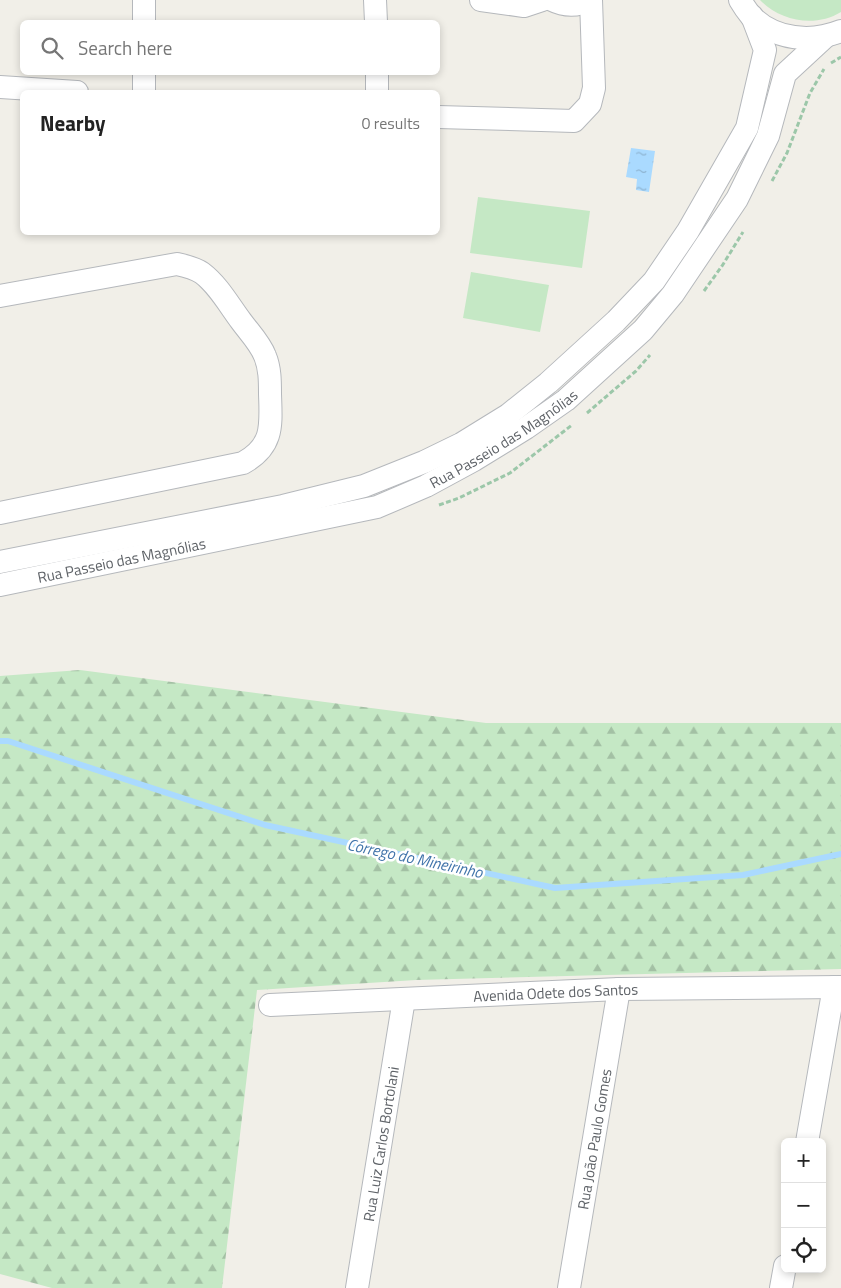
<!DOCTYPE html>
<html lang="en">
<head>
<meta charset="utf-8">
<style>
	body { margin:0; font-family:"Titillium Web",sans-serif; background:#f2f2f2; color:#222 }
	.controls { position:absolute; right:15px; bottom:15px; display:grid; overflow:hidden; border-radius:8px; box-shadow:0 2px 8px #0003 }
	.controls button { width:45px; height:45px; display:grid; place-items:center; padding:0; border:0; border-bottom:1px solid #e0e0e0; background:#fff; color:#222; font:25px sans-serif }
	.list { margin:0; padding:0; list-style:none }
	h2 { display:flex; justify-content:space-between; align-items:center; height:65px; margin:0; padding:0 20px; font-size:21px }
	h2 small { font-size:16px; font-weight:400; color:#767676 }
	.icon { flex:none; width:28px; height:28px; fill:none; stroke:currentColor; stroke-width:2; stroke-linecap:round; stroke-linejoin:round }
	.map { position:relative; flex:none; width:841px; height:1288px; overflow:hidden }
	.search { position:absolute; background:#fff; box-shadow:0 2px 8px #0003; left:20px; top:20px; width:420px; height:55px; display:flex; align-items:center; gap:12px; box-sizing:border-box; padding:0 18px; border-radius:8px; color:#767676; font-size:19px }
	.panel { position:absolute; background:#fff; box-shadow:0 2px 8px #0003; left:20px; top:90px; width:420px; height:145px; border-radius:8px }
	.map>svg:first-child { display:block }
	.green { fill:#c5e8c5 }
	.forest { fill:url(#forest-firs) }
	.water { fill:url(#water-ripples) }
	.lines { fill:none; stroke-linecap:round; stroke-linejoin:round }
	.stream { stroke:#aadaff; stroke-width:6 }
	.minor-casing { stroke:#b5b8bc; stroke-width:24 }
	.path { stroke:#9cc7a9; stroke-width:3; stroke-dasharray:5 2.5; stroke-linecap:butt }
	.minor { stroke:#fff; stroke-width:22 }
	.labels { text-anchor:middle; dominant-baseline:central; stroke-width:5; stroke-linejoin:round; paint-order:stroke }
	.street-label { font-size:15px; fill:#5f6368; stroke:#fff }
	.water-label { font-size:16px; font-style:italic; fill:#4174aa; stroke:#fff }
</style>
</head>
<body>
<div class="map">
<svg width="841" height="1288" viewBox="0 0 841 1288">
	<defs>
		<pattern id="forest-firs" width="22" height="20" patternUnits="userSpaceOnUse" patternTransform="scale(1.25)"><rect width="22" height="20" fill="#c5e8c5"/><path d="M5 1l3.5 6h-7zM16 11l3.5 6h-7z" fill="#a3c0a4"/></pattern>
		<pattern id="water-ripples" width="26" height="14" patternUnits="userSpaceOnUse" patternTransform="scale(1.25)"><rect width="26" height="14" fill="#aadaff"/><path d="M2 4q2-2 4 0t4 0M15 11q2-2 4 0t4 0" fill="none" stroke="#8eb4d2"/></pattern>
	</defs>
	<rect width="100%" height="100%" fill="#f1efe8"/>
	<!-- green -->
	<path class="green" d="M760,0H841V12C815,28 780,21 760,0Z
		M478,197L590,211L582,268L470,253Z
		M471,272L549,285L540,332L463,318Z"/>
	<!-- forest -->
	<path class="forest" d="M80,670L486,723H841V969L416,980L257,990L222,1288H52L0,1274V676Z"/>
	<!-- water -->
	<path class="water" d="M631,148L655,151L649,192L636,190L637,179L626,177Z"/>
	<g class="lines">
		<!-- stream -->
		<path class="stream" d="M0,741H8L265,825L555,888L743,875L841,854"/>
		<!-- minor casing -->
		<g class="minor-casing">
			<g id="minor">
				<path d="M144,0V22"/>
				<path d="M375,0L376,22"/>
				<path d="M481,0L524,6L542,0"/>
				<path d="M552,0C566,7 578,6 591,0"/>
				<path d="M740,0C743,5 747,11 751,16C775,40 811,43 841,31"/>
				<path d="M144,72V92"/>
				<path d="M377,72V92"/>
				<path d="M0,87L77,92"/>
				<path d="M438,117L574,121L590,104L594,88L591,0"/>
				<path d="M0,296L177,264C186,266 195,268 202,273C218,285 229,305 241,321C249,332 260,343 265,356C270,368 270,381 270,394C271,425 274,446 243,463L0,513"/>
				<path d="M0,562L283,506L364,486L424,462L461,444L508,415L548,383L616,321L654,281L688,231L747,128L765,50L752,16"/>
				<path id="s1" d="M0,585L377,507L426,486L474,460L526,428L566,400L643,330L673,294L737,199L768,136L785,74L825,37"/>
				<path id="s2" d="M270,1005L619,989L841,987"/>
				<path d="M807,1142L834,987"/>
				<path id="s3" d="M357,1288L404,999"/>
				<path id="s4" d="M569,1288L619,989"/>
				<path d="M781,1288L785,1266"/>
			</g>
		</g>
		<!-- path -->
		<path class="path" d="M831,63L841,57
			M772,181L787,153L810,93L824,69
			M704,291L722,266L743,232
			M587,413L636,371L650,355
			M439,505L459,498L510,473L572,425"/>
		<!-- minor -->
		<use href="#minor" class="minor"/>
	</g>
	<g class="labels">
		<!-- street labels -->
		<g class="street-label">
			<text stroke="none"><textPath href="#s1" startOffset="529">Rua Passeio das Magnólias</textPath></text>
			<text stroke="none"><textPath href="#s1" startOffset="124">Rua Passeio das Magnólias</textPath></text>
			<text stroke="none"><textPath href="#s2" startOffset="286">Avenida Odete dos Santos</textPath></text>
			<text stroke="none"><textPath href="#s4" startOffset="151">Rua João Paulo Gomes</textPath></text>
			<text stroke="none"><textPath href="#s3" startOffset="146">Rua Luiz Carlos Bortolani</textPath></text>
		</g>
		<!-- water labels -->
		<g class="water-label">
			<text transform="translate(415 858) rotate(12)">Córrego do Mineirinho</text>
		</g>
	</g>
</svg>
<div class="controls">
<button>+</button>
<button>−</button>
<button><svg class="icon" aria-label="locate" viewBox="0 0 24 24"><circle cx="12" cy="12" r="6"/><path d="M12 2v4M12 18v4M2 12h4M18 12h4"/></svg></button>
</div>
<div class="search"><svg class="icon" aria-label="search" viewBox="0 0 24 24"><circle cx="10" cy="10" r="6"/><path d="M15 15l6 6"/></svg>Search here</div>
<section class="panel">
<h2>Nearby<small>0 results</small></h2>
<ul class="list">
</ul>
</section>
</div>
</body>
</html>
